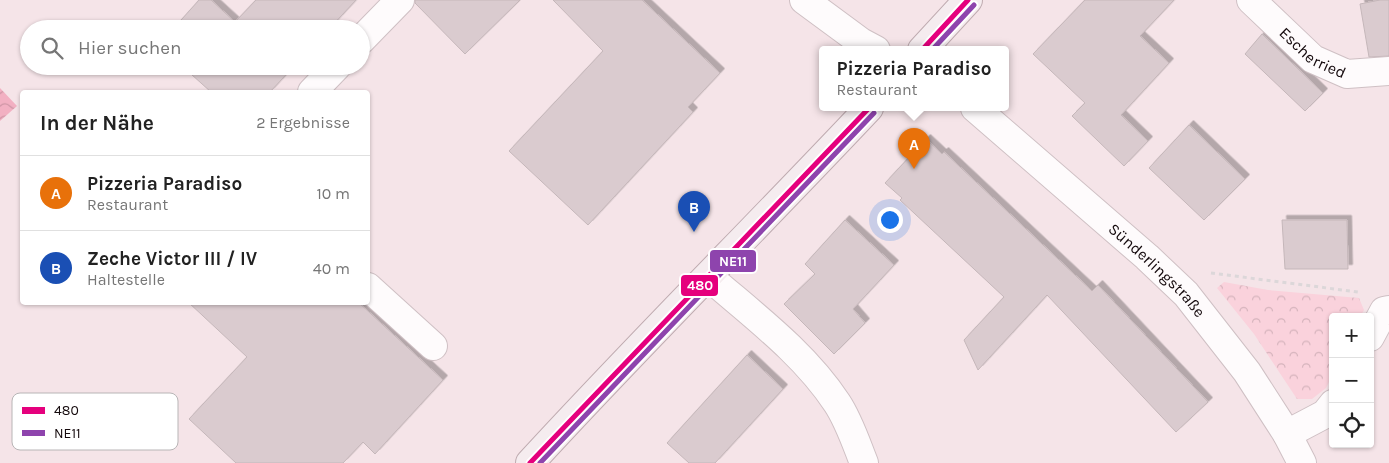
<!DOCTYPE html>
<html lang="de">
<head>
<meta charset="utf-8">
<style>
	body { margin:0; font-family:Karla,sans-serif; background:#f2f2f2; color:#222 }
	.controls { position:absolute; right:15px; bottom:15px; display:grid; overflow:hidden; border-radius:5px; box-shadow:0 1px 4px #0004 }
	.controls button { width:45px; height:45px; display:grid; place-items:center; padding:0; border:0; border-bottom:1px solid #e0e0e0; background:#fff; color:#222; font:25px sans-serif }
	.you { position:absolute; left:889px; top:219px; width:18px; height:18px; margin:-12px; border:4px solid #fff; border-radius:50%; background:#1a73e8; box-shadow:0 0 0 8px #1a73e833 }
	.badge { display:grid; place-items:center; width:32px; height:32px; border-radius:50%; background:#635659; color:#fff; font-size:16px; font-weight:700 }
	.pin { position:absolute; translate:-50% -41px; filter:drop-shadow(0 1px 2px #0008) }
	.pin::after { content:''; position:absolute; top:26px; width:18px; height:15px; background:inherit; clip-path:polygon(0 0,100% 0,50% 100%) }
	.popup { position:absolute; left:819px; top:46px; width:190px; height:65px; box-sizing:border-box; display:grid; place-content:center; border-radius:5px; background:#fff; filter:drop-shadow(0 1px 4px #0005); font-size:16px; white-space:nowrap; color:#767676 }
	.popup b { font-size:19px; color:#222 }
	.popup::after { content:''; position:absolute; left:50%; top:100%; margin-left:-10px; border:10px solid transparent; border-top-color:#fff }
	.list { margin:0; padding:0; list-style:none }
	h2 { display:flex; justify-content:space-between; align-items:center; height:65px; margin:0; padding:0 20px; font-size:21px }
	h2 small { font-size:16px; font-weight:400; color:#767676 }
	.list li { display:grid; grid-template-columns:32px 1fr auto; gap:15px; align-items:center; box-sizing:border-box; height:75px; padding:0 20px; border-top:1px solid #e0e0e0 }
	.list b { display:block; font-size:19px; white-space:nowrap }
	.list p { margin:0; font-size:16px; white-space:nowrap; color:#767676 }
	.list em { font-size:16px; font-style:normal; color:#767676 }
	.icon { flex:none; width:28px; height:28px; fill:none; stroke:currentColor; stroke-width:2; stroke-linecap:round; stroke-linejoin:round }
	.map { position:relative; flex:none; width:1389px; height:463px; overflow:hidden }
	.search { position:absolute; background:#fff; box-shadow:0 1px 4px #0004; left:20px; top:20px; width:350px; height:55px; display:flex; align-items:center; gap:12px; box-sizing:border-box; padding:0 18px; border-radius:28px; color:#767676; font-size:19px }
	.panel { position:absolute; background:#fff; box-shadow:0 1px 4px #0004; left:20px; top:90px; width:350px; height:215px; border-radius:5px }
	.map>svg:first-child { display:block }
	.park { fill:url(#park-crowns) }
	.water { fill:url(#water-waves) }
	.building { fill:#dacbcf; stroke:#c5b7ba; filter:url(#shadow) }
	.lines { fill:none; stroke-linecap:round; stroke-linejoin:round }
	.minor-casing { stroke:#cfc0c4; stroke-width:30 }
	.major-casing { stroke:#bfabb0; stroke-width:30 }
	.path { stroke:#dcd7d9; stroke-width:3; stroke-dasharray:4 4; stroke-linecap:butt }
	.minor { stroke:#fefbfc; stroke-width:28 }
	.major { stroke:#f5ecef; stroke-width:28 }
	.bus-1-casing { stroke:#fff; stroke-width:9 }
	.bus-2-casing { stroke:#fff; stroke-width:9 }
	.bus-1 { stroke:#e5007d; stroke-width:5 }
	.bus-2 { stroke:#8e44ad; stroke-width:5 }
	.labels { text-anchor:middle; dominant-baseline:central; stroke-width:4.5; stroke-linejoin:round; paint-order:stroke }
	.street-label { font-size:16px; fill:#14090c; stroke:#fff }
	.key { fill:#fff; stroke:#b8b5b6; stroke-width:1 }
	.key-label { font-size:14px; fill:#14090c }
	.line-badge { stroke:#fff; stroke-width:2 }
	.badge-label { font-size:14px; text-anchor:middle; font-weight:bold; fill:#fff }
</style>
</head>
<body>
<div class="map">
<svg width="1389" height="463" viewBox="0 0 1389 463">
	<defs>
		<pattern id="park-crowns" width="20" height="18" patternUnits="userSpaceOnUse" patternTransform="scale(1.25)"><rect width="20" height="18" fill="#fad2dc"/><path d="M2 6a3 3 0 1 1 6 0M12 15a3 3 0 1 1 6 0" fill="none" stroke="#d5b3bc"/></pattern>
		<pattern id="water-waves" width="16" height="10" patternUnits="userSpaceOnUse" patternTransform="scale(1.25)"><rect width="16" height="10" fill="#f2b0c2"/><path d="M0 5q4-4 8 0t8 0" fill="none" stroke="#cf96a6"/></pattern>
		<filter id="shadow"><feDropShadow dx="4.5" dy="-4.5" stdDeviation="0" flood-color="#0004"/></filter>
	</defs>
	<rect width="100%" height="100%" fill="#f5e4e8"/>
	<!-- park -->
	<path class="park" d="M1224,282L1268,290L1359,298L1364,310L1360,317H1333V374L1326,388L1312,399H1297L1254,334L1217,288Z"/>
	<!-- water -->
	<path class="water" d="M0,88L17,106L0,121Z"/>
	<!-- building -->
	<path class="building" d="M199,0H211L235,22L256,0H356L329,29H173Z
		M415,0H520L465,54L415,3Z
		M553,0H642L720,73L688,107L693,112L588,225L509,151L603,51Z
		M1085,0H1174L1140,36L1169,63L1121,115L1148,141L1124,166L1072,116L1085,103L1033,54Z
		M1380,0H1389V56L1369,57L1360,4Z
		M1262,34L1323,93L1305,111L1245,54Z
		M182,66H294L270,92H211Z
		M1189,125L1245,179L1204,220L1149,168Z
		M926,139L942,154L944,152L1092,291L1098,285L1208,402L1176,432L1047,295L978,370L964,340L1004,297L900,200L902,198L885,183Z
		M845,220L894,265L853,309L865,323L834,354L784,304L815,274L805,264Z
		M1282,220H1347L1348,269H1285Z
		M188,302H358L443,380L375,454L363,442L343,463H236L189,419L247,357Z
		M747,355L783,389L715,463H689L667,443Z"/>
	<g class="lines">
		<!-- minor casing -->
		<g class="minor-casing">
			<g id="minor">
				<path d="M804,0L861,42L876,50"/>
				<path id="s1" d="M1251,0L1313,59L1347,74L1389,71"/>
				<path d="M361,40L400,0"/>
				<path d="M312,92L337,66"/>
				<path id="s2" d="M975,108L1147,257L1186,294L1247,372L1287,434L1302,463"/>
				<path d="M709,277C754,316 804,353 837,403C849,421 856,443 864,463"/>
				<path d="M368,287L433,346"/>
				<path d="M1370,337L1384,311L1389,310"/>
				<path d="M1287,434L1325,414L1333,404"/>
			</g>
		</g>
		<!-- major casing -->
		<g class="major-casing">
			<path id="major" d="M922,50L968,0
				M530,463C641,342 757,227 869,108"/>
		</g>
		<!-- path -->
		<path class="path" d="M1211,273L1358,292"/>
		<!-- minor -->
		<use href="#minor" class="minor"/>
		<!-- major -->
		<use href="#major" class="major"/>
		<!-- bus-1 casing -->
		<g class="bus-1-casing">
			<path id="bus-1" d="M922,50L968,0
				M530,463L869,108"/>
		</g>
		<!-- bus-2 casing -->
		<g class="bus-2-casing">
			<path id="bus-2" d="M932,50L974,5
				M540,463L874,113"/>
		</g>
		<!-- bus-1 -->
		<use href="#bus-1" class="bus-1"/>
		<!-- bus-2 -->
		<use href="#bus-2" class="bus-2"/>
	</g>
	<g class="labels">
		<!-- street labels -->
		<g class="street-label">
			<text stroke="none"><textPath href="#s1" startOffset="82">Escherried</textPath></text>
			<text stroke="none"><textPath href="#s2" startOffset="244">Sünderlingstraße</textPath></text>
		</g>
	</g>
	<!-- legend -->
	<rect x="12" y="393" width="166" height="57" rx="8" class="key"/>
	<rect x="22" y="407" width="23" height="7" fill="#e5007d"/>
	<rect x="22" y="430" width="23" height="6" fill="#8e44ad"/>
	<g class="key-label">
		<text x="54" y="415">480</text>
		<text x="54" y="438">NE11</text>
	</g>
	<g class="line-badge">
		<rect x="709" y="249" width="48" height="24" rx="5" fill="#8e44ad"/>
		<rect x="680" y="274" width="39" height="23" rx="5" fill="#e5007d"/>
	</g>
	<g class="badge-label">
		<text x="733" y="266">NE11</text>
		<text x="700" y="290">480</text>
	</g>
</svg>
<div class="controls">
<button>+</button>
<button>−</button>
<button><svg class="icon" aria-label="locate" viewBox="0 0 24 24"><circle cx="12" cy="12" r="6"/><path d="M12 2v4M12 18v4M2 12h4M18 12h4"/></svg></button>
</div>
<div class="you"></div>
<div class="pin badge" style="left:914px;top:169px;background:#e8710a">A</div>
<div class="popup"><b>Pizzeria Paradiso</b>Restaurant</div>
<div class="pin badge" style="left:694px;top:232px;background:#1a4fb4">B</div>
<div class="search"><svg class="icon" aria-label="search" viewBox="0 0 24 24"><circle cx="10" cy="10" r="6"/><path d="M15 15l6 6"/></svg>Hier suchen</div>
<section class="panel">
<h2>In der Nähe<small>2 Ergebnisse</small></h2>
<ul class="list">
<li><span class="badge" style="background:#e8710a">A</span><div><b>Pizzeria Paradiso</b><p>Restaurant</p></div><em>10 m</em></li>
<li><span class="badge" style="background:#1a4fb4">B</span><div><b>Zeche Victor III / IV</b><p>Haltestelle</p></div><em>40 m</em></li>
</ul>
</section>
</div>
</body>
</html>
